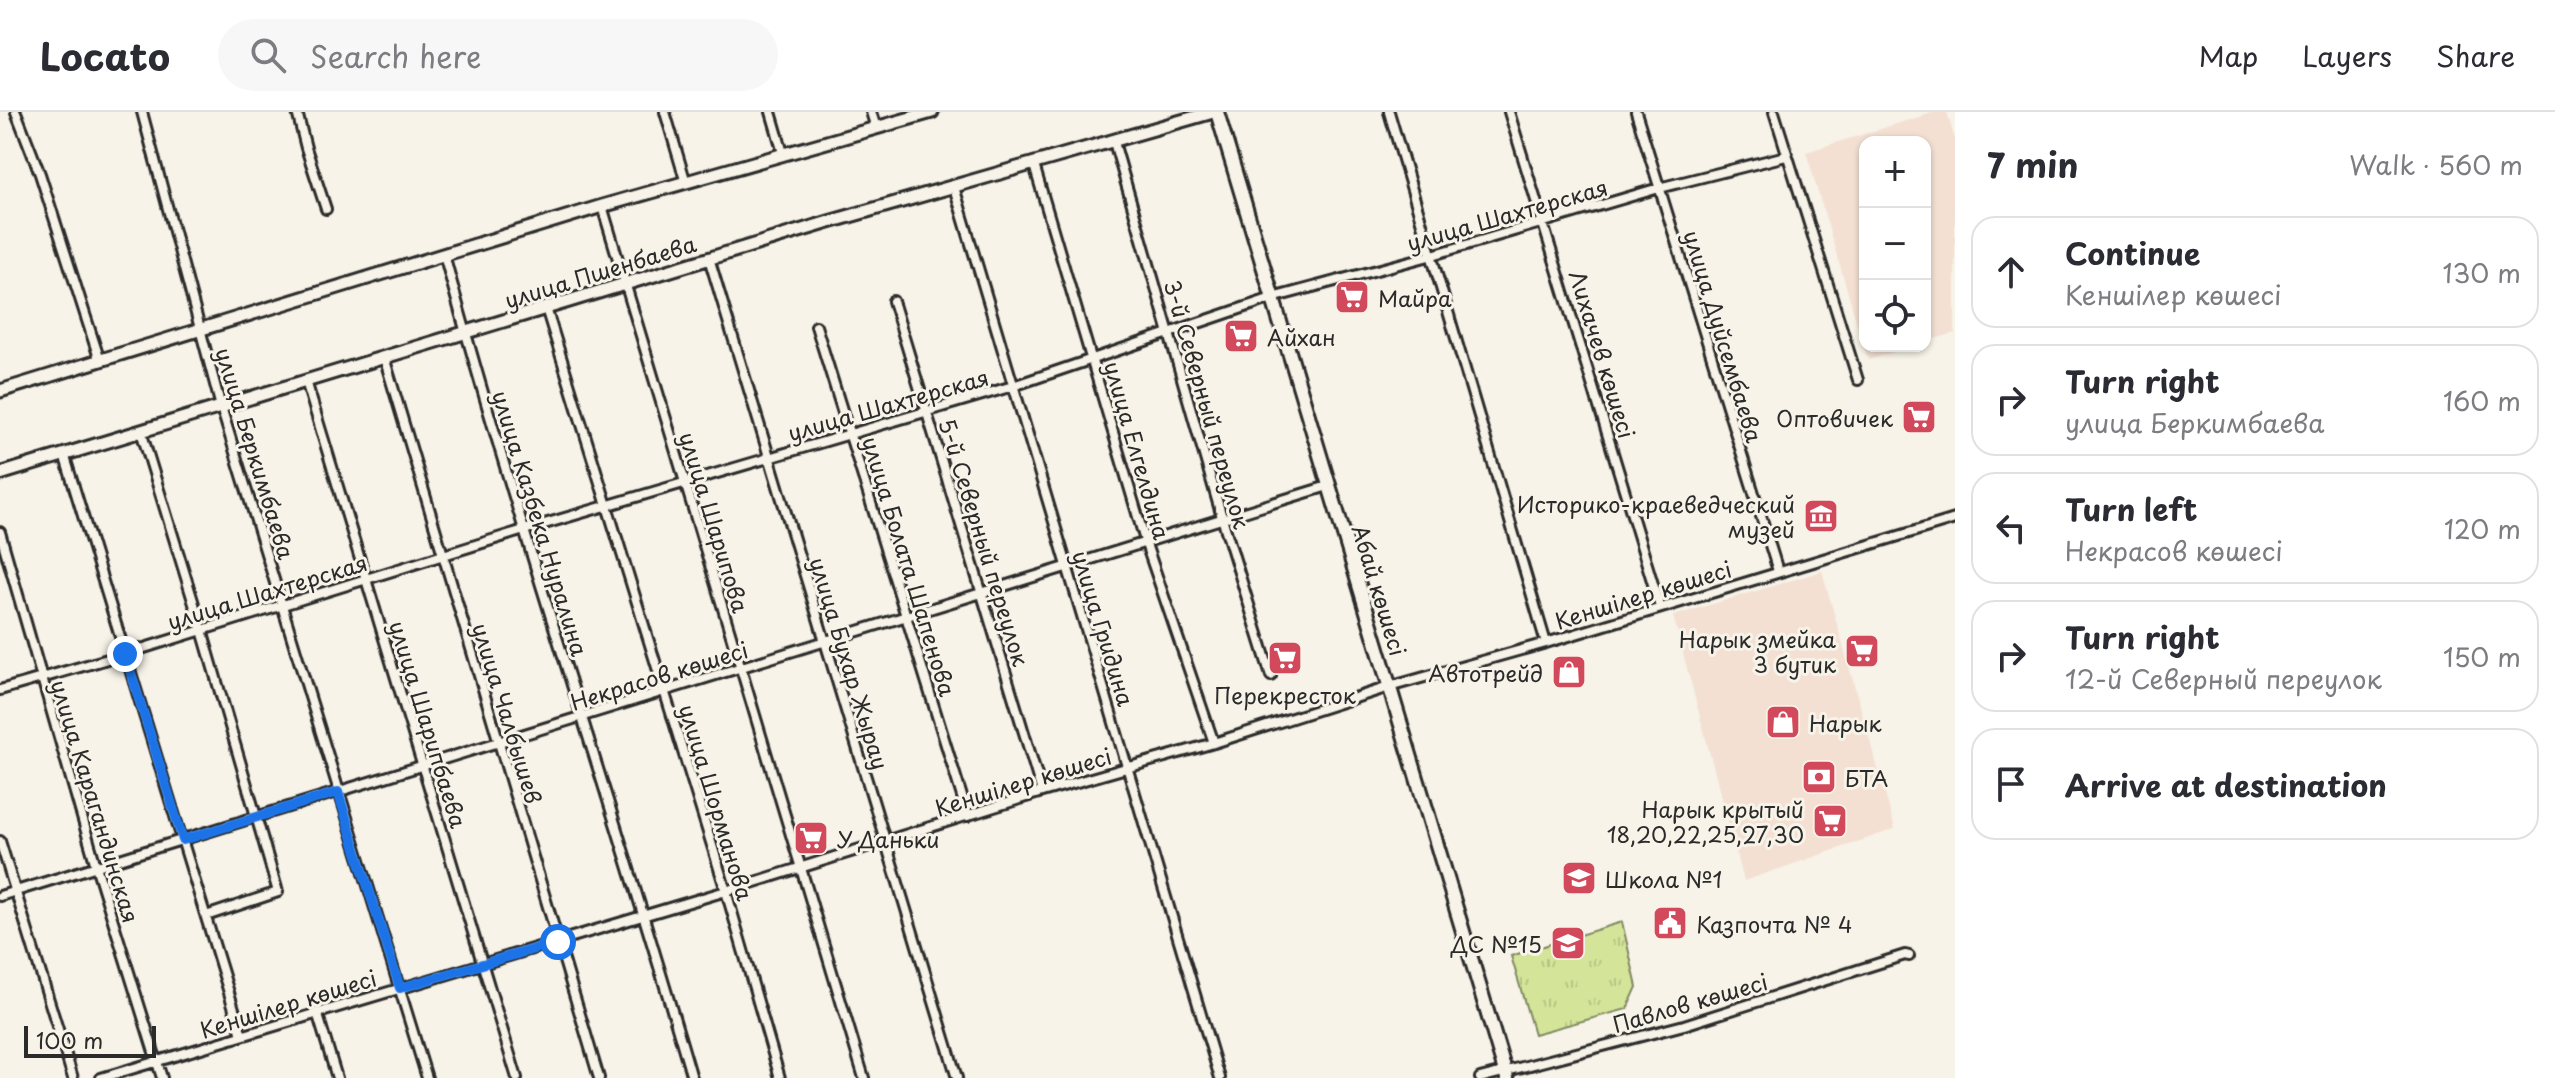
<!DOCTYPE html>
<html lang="en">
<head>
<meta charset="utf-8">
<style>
	body { margin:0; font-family:"Playpen Sans",sans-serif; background:#f7f7f7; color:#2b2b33 }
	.controls { position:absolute; right:24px; top:24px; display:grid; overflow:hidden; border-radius:16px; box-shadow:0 2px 6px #0004 }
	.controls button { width:72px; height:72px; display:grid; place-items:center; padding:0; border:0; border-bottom:2px solid #e1e1e2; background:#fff; color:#2b2b33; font:40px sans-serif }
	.scale { position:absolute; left:24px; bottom:20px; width:132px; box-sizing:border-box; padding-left:8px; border:4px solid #2b2b2b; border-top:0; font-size:22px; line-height:28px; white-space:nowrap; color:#2b2b2b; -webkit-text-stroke:6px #f7f3e8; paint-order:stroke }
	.stop { position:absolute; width:24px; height:24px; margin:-18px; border:6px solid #1a73e8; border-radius:50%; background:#fff }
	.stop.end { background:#1a73e8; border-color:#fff; box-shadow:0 2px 8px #0008 }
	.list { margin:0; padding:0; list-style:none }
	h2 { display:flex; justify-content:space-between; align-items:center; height:104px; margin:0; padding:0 32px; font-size:34px }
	h2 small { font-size:26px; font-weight:400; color:#7c7c81 }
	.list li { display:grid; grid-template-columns:52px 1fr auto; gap:24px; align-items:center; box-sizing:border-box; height:112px; margin:0 16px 16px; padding:0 16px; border:2px solid #e1e1e2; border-radius:24px }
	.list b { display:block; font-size:30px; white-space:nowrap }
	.list p { margin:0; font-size:26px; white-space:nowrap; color:#7c7c81 }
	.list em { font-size:26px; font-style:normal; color:#7c7c81 }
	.icon { flex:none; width:44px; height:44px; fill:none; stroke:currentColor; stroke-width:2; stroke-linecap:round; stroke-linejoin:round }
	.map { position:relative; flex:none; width:1955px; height:966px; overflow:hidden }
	header { display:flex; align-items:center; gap:48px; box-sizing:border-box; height:112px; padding:0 40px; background:#fff; border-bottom:2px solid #e1e1e2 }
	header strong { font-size:38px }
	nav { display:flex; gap:44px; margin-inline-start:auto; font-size:28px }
	.search { width:560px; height:72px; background:#f7f7f7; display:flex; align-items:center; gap:20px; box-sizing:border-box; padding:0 28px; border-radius:44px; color:#7c7c81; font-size:30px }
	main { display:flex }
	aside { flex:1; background:#fff }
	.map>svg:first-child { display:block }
	.built { fill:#f3e0d3 }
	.park { fill:url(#park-tufts); stroke:#808862; stroke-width:2 }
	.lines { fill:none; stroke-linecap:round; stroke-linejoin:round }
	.minor-casing { stroke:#2b2b2b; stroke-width:14 }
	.tertiary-casing { stroke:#2b2b2b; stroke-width:17 }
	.secondary-casing { stroke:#2b2b2b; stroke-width:18 }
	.minor { stroke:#f7f3e8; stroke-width:8 }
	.tertiary { stroke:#f7f3e8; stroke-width:11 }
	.secondary { stroke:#f7f3e8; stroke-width:12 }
	.route { stroke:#1a73e8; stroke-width:10 }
	.labels { text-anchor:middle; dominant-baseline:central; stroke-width:6; stroke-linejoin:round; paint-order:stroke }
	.street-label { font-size:22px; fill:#2b2b2b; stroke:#f7f3e8 }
	.poi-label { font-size:22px; fill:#2b2b2b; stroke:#f7f3e8; text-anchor:start }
</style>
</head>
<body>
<header>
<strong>Locato</strong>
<div class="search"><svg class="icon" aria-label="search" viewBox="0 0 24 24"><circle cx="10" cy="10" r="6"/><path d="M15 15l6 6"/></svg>Search here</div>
<nav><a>Map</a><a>Layers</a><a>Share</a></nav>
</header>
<main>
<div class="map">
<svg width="1955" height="966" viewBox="0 0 1955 966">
	<defs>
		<pattern id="park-tufts" width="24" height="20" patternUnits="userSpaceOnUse" patternTransform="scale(2)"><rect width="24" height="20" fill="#d4e599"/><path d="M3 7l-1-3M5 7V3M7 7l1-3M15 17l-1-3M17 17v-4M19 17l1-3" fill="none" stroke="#b6c584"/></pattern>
	</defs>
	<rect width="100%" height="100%" fill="#f7f3e8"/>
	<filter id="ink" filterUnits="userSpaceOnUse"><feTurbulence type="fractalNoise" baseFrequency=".0125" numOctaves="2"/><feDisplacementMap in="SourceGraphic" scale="16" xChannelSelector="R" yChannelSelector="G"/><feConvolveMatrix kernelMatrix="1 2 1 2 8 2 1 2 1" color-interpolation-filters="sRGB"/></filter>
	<g filter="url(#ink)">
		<!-- built -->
		<path class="built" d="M1935,0H1947L1955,28V221L1925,230V30H1865V234H1913L1868,248L1806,40Z
			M1822,459L1895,717L1744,769L1673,504Z"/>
		<!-- park -->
		<path class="park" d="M1622,810L1637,875L1627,897L1534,922L1511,844Z"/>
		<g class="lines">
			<!-- minor casing -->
			<g class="minor-casing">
				<path id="minor" d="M16,0L40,62L100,249
					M142,0L221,295L427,966
					M297,0L306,36L326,97
					M665,0L686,71
					M771,0L783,41
					M871,0L876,16
					M1389,0L1546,531
					M1509,0L1660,495
					M1636,0L1778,459
					M1774,0L1858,268
					M1114,30L1223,409L1271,564
					M1034,53L1146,432L1214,631
					M954,75L1220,966
					M602,94L864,966
					M444,142C519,419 612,690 692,966
					M709,146L957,966
					M893,189L1042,680
					M546,196L726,779L780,966
					M816,214L968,704
					M384,245L599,966
					M306,269L517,966
					M141,319L202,518L278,780L206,804
					M64,342L242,923
					M0,420L96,754L162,966
					M0,578L125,542L524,418L1013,274L1272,186L1429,144L1659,76L1786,44
					M0,729L73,966
					M0,784L1328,374
					M317,900L337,966
					M101,966L726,779L1042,680L1214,631L1389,575L1546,531L1955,407
					M1480,966L1684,913L1905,843L1909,844"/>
			</g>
			<!-- tertiary casing -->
			<g class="tertiary-casing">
				<path id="tertiary" d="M0,279L602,94L932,0
					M0,362L829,110L1213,0"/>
			</g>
			<!-- secondary casing -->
			<g class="secondary-casing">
				<path id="secondary" d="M1217,0L1507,966"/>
			</g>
			<!-- minor -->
			<use href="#minor" class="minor"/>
			<!-- tertiary -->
			<use href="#tertiary" class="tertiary"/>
			<!-- secondary -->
			<use href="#secondary" class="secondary"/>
		</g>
	</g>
	<g class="lines" filter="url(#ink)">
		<!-- route -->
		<path class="route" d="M125,542L183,728L338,680L400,876L558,830"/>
	</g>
	<!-- icons -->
	<defs>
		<g id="supermarket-square" transform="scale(1.8)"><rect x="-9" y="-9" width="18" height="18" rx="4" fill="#d1495b" stroke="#f7f3e8"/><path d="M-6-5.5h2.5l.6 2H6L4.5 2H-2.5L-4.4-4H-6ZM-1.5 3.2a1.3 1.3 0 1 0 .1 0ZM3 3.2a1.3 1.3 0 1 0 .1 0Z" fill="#fff"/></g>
		<g id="museum-square" transform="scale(1.8)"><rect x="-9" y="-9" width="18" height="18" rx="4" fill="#d1495b" stroke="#f7f3e8"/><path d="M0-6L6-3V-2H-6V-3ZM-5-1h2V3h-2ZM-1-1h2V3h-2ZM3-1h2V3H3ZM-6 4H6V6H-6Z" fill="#fff"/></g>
		<g id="shop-square" transform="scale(1.8)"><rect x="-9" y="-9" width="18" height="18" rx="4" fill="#d1495b" stroke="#f7f3e8"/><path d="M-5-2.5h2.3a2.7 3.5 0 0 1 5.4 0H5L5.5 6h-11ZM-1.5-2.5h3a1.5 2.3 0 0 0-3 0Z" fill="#fff"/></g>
		<g id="bank-square" transform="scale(1.8)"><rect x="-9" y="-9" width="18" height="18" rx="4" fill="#d1495b" stroke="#f7f3e8"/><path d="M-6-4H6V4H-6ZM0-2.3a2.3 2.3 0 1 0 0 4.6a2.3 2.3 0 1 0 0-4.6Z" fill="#fff"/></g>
		<g id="school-square" transform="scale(1.8)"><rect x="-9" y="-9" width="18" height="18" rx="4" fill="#d1495b" stroke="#f7f3e8"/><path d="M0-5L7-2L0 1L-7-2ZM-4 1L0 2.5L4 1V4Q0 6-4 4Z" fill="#fff"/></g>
		<g id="civic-square" transform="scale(1.8)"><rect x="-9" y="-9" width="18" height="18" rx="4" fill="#d1495b" stroke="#f7f3e8"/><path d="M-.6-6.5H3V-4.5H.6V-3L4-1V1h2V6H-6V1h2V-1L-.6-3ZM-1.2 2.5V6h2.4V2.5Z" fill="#fff"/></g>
	</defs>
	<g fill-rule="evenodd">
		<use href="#supermarket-square" x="1352" y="185"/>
		<use href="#supermarket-square" x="1241" y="224"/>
		<use href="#supermarket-square" x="1919" y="305"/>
		<use href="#museum-square" x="1821" y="404"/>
		<use href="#supermarket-square" x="1862" y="539"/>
		<use href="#supermarket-square" x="1285" y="546"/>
		<use href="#shop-square" x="1569" y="560"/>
		<use href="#shop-square" x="1783" y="610"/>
		<use href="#bank-square" x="1819" y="665"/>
		<use href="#supermarket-square" x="1830" y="709"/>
		<use href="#supermarket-square" x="811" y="726"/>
		<use href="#school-square" x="1579" y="766"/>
		<use href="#civic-square" x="1670" y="811"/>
		<use href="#school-square" x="1568" y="831"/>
	</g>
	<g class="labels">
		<!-- street labels -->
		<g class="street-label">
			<text transform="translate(1507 102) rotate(-16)">улица Шахтерская</text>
			<text transform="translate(600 159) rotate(-17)">улица Пшенбаева</text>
			<text transform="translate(1724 224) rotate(73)">улица Дуйсембаева</text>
			<text transform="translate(1603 242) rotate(73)">Лихачев көшесі</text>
			<text transform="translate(888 292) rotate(-16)">улица Шахтерская</text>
			<text transform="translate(1208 292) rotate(74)">3-й Северный переулок</text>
			<text transform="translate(1138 338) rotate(74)">улица Елгелдина</text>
			<text transform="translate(256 341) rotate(73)">улица Беркимбаева</text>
			<text transform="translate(715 410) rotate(73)">улица Шарипова</text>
			<text transform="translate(541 411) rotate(73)">улица Казбека Нуралина</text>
			<text transform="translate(985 430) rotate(73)">5-й Северный переулок</text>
			<text transform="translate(910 454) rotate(73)">улица Болата Шапенова</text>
			<text transform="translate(1380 478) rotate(73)">Абай көшесі</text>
			<text transform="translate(267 479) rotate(-17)">улица Шахтерская</text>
			<text transform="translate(1643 482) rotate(-17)">Кеншілер көшесі</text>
			<text transform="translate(1104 516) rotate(73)">улица Гридина</text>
			<text transform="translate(850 551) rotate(73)">улица Бухар Жырау</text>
			<text transform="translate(659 563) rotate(-17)">Некрасов көшесі</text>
			<text transform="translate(508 601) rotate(73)">улица Чалбышев</text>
			<text transform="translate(429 612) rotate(73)">улица Шарипбаева</text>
			<text transform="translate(1023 669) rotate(-17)">Кеншілер көшесі</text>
			<text transform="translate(96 689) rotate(73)">улица Карагандинская</text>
			<text transform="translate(717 690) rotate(73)">улица Шорманова</text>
			<text transform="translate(1690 890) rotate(-16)">Павлов көшесі</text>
			<text transform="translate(288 891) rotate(-17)">Кеншілер көшесі</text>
		</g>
		<!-- poi labels -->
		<g class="poi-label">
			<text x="1378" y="185">Майра</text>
			<text x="1267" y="224">Айхан</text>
			<text x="1893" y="305" text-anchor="end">Оптовичек</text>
			<text x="1795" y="391" text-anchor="end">Историко-краеведческий<tspan x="1795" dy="25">музей</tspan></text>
			<text x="1836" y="526" text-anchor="end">Нарык змейка<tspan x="1836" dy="25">3 бутик</tspan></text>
			<text x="1543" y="560" text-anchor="end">Автотрейд</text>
			<text x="1285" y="582" text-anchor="middle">Перекресток</text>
			<text x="1809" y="610">Нарык</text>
			<text x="1845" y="665">БТА</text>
			<text x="1804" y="696" text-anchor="end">Нарык крытый<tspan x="1804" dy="25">18,20,22,25,27,30</tspan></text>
			<text x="837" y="726">У Даньки</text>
			<text x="1605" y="766">Школа №1</text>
			<text x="1696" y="811">Казпочта № 4</text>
			<text x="1542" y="831" text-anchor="end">ДС №15</text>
		</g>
	</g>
</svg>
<div class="controls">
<button>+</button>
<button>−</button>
<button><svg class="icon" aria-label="locate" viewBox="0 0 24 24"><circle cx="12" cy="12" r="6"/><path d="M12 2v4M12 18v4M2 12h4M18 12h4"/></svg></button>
</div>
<div class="scale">100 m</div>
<div class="stop" style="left:558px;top:830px"></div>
<div class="stop end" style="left:125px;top:542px"></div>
</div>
<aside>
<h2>7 min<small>Walk · 560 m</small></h2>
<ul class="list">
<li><svg class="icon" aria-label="ahead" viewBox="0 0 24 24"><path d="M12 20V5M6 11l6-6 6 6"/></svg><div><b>Continue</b><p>Кеншілер көшесі</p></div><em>130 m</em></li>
<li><svg class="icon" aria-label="right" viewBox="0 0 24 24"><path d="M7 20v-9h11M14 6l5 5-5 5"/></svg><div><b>Turn right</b><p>улица Беркимбаева</p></div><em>160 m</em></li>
<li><svg class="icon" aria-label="left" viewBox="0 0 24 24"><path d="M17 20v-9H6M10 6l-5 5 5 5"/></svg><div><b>Turn left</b><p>Некрасов көшесі</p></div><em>120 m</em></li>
<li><svg class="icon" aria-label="right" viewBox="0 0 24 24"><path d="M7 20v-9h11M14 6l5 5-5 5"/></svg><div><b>Turn right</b><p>12-й Северный переулок</p></div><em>150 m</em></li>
<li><svg class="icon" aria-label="arrive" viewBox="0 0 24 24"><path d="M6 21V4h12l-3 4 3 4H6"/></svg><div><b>Arrive at destination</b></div></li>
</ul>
</aside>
</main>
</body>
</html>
